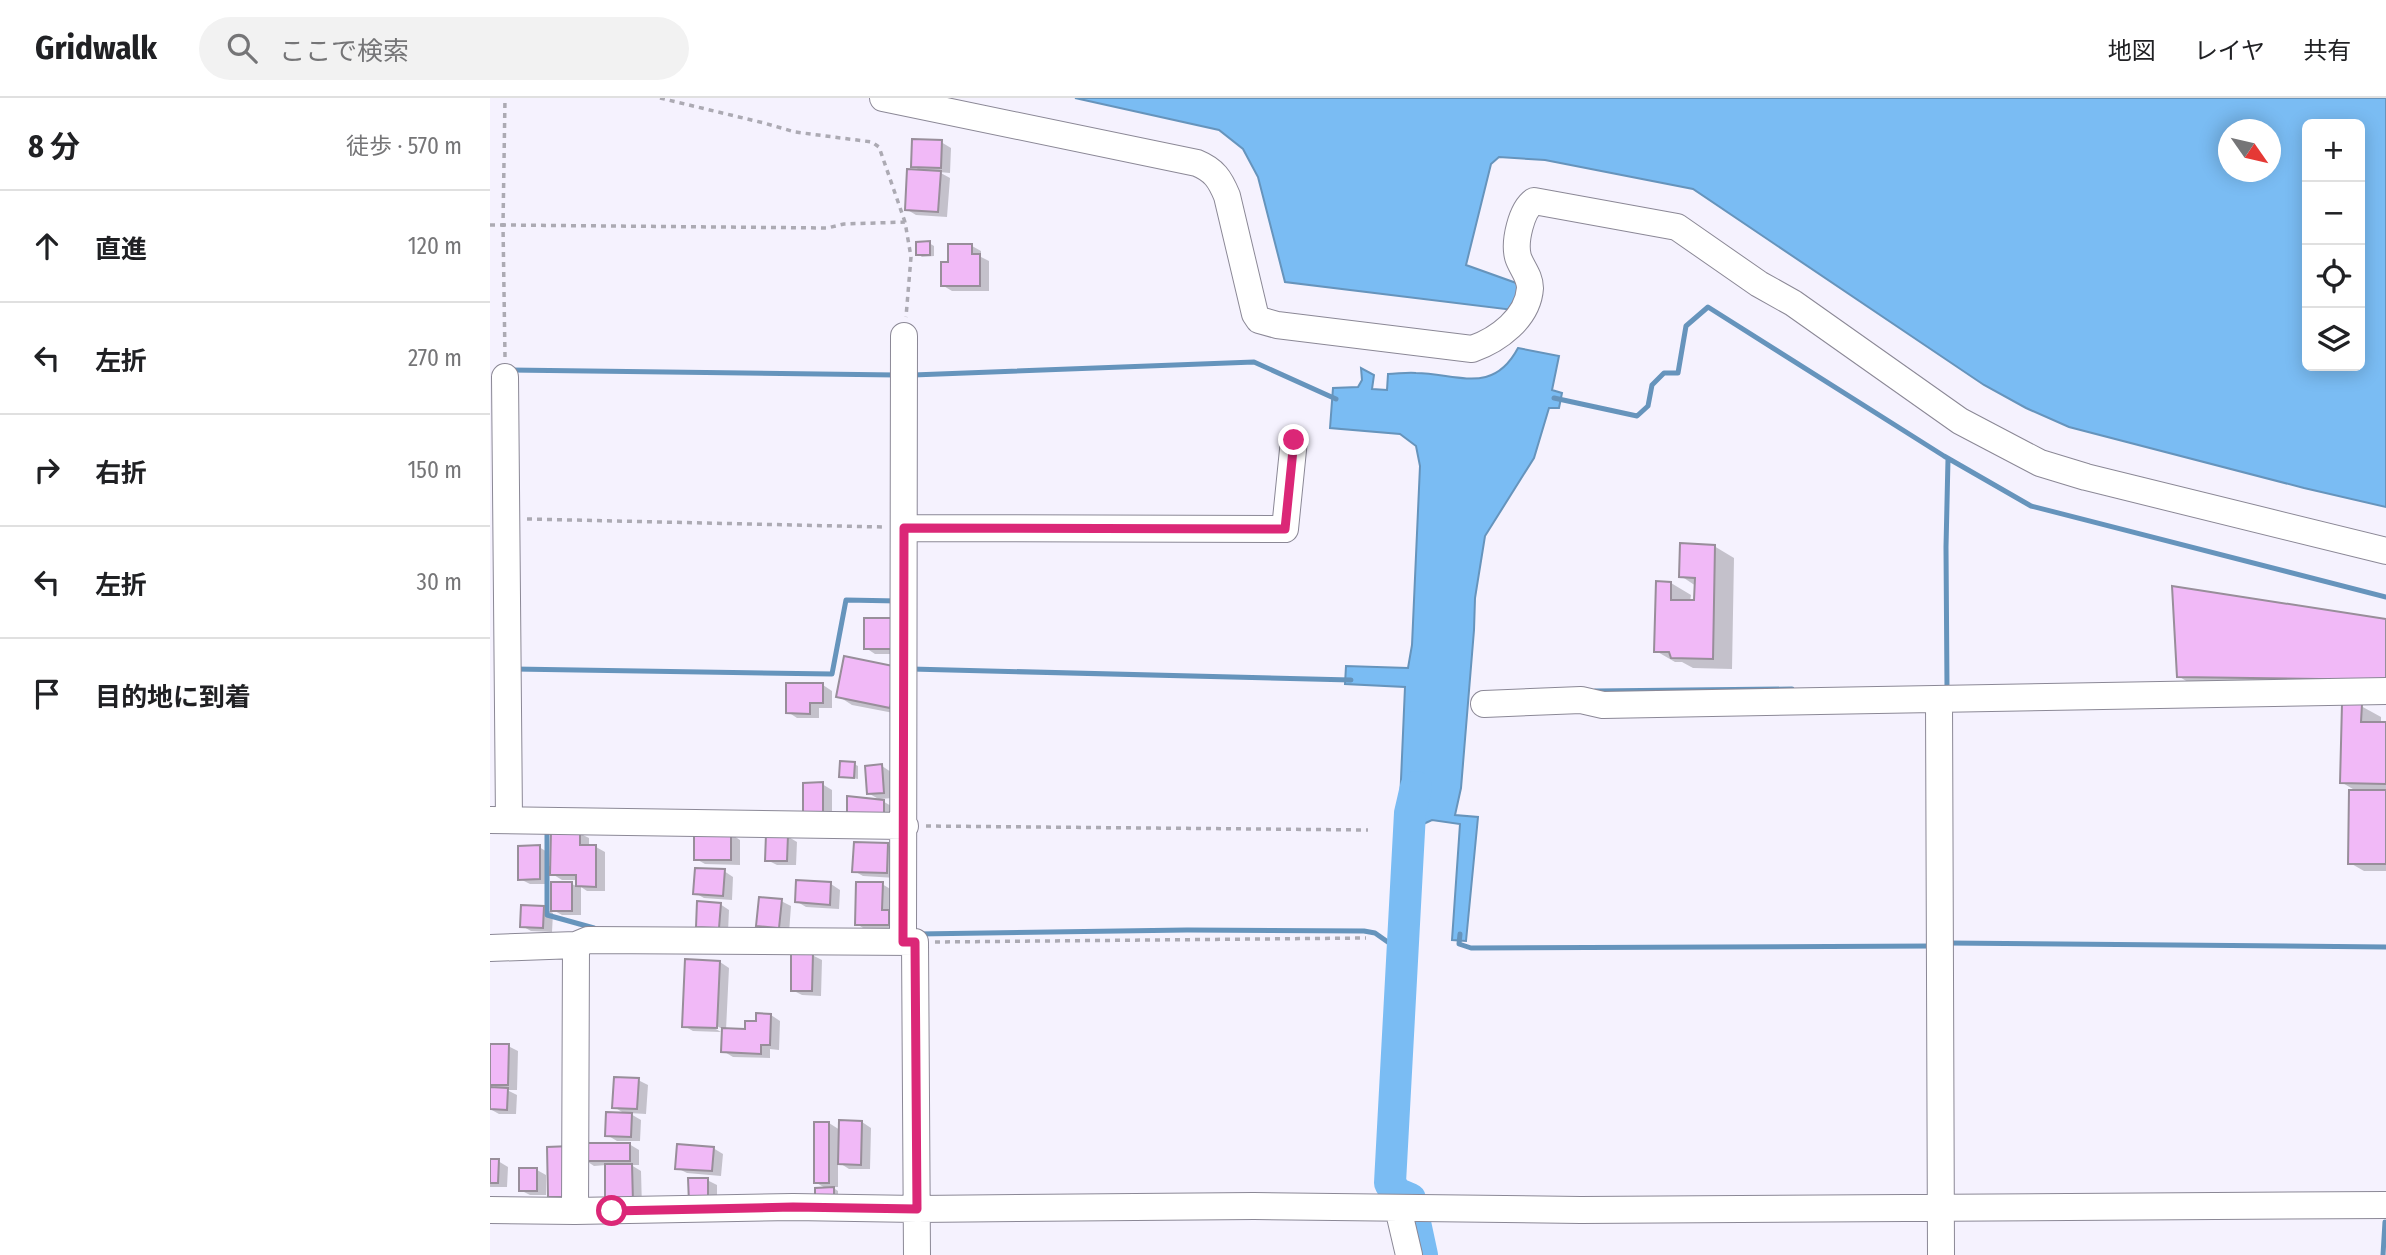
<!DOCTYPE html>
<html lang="ja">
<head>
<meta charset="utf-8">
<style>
	body { margin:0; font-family:"Fira Sans Condensed","Noto Sans JP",sans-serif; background:#f2f2f2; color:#202124 }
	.controls { position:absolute; right:21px; top:21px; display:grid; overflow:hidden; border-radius:10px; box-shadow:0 4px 18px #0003 }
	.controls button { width:63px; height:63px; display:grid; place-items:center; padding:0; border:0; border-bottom:2px solid #e0e0e0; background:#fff; color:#202124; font:35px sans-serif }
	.compass { position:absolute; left:1728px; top:21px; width:63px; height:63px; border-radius:50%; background:#fff; box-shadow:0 4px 18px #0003; rotate:124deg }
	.stop { position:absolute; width:21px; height:21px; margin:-16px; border:5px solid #db2777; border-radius:50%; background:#fff }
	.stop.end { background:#db2777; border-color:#fff; box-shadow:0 2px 7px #0008 }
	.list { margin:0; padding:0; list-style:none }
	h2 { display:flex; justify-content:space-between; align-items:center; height:91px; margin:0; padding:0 28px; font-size:30px }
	h2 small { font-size:23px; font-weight:400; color:#757577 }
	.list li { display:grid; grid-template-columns:46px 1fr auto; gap:21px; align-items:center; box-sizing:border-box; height:112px; padding:0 28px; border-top:2px solid #e0e0e0 }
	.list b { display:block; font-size:26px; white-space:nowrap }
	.list em { font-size:23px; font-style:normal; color:#757577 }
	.icon { flex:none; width:38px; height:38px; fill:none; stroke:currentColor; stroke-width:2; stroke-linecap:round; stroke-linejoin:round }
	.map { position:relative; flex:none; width:1896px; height:1157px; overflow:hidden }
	header { display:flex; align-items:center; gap:42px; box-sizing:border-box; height:98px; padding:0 35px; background:#fff; border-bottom:2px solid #e0e0e0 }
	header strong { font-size:33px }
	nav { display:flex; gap:38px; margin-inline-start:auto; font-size:24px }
	.search { width:490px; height:63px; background:#f2f2f2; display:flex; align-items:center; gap:18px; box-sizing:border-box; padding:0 24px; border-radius:38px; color:#757577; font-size:26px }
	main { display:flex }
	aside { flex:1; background:#fff }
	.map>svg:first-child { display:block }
	.water { fill:#7abcf3; stroke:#6694bc; stroke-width:2; fill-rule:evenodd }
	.shadow { fill:#0003 }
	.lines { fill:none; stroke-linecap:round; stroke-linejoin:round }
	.stream { stroke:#6694bc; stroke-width:5 }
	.river { stroke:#7abcf3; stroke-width:32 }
	.building { fill:#f1b9f7; stroke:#988e9a; stroke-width:2 }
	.minor-casing { stroke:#8b8896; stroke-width:28 }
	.path { stroke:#acaab3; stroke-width:3.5; stroke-dasharray:5 5; stroke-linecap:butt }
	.minor { stroke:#fff; stroke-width:26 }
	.route { stroke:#db2777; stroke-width:9 }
</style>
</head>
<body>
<header>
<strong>Gridwalk</strong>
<div class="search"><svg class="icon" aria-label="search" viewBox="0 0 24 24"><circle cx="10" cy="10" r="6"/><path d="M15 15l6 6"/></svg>ここで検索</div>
<nav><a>地図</a><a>レイヤ</a><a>共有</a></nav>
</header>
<main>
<aside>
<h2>8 分<small>徒歩 · 570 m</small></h2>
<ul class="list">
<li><svg class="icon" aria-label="ahead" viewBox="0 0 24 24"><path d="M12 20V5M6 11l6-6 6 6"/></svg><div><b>直進</b></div><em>120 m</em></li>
<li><svg class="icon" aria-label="left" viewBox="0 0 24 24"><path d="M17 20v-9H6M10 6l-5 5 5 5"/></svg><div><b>左折</b></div><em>270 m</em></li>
<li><svg class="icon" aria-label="right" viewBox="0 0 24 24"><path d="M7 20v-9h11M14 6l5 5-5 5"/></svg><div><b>右折</b></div><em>150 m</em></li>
<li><svg class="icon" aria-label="left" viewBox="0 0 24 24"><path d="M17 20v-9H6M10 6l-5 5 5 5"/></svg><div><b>左折</b></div><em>30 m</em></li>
<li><svg class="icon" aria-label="arrive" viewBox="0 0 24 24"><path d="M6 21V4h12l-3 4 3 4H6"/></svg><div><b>目的地に到着</b></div></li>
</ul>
</aside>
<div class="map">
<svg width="1896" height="1157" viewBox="0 0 1896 1157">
	<rect width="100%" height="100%" fill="#f5f2fe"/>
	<!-- water -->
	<path class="water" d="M585,0H1896V409L1814,390L1579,329L1536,310L1494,287L1203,91L1055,62L1009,59L1001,66L976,167L1029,186L1023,212L795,184L768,79L753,51L729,32ZM1817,26H1870V268H1817ZM1738,32H1780V74H1738Z
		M1028,250L1069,258L1062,292L1072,295L1069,310H1059L1044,360L995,438L985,500L984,532L971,690L965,717L988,719L976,843L962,842L970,726L942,722L927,729L909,728L915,589L855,586L856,568L918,570L922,547L930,368L926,348L910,336L840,330L843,290L868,289L872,282L871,270L884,277L882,291L897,292L898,276C907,276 917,274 926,275C969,276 1003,297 1028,250Z"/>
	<!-- shadow -->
	<path class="shadow" d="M451,44L461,50L460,75L449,74L460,80L457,119L426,117L416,111L433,74L423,68Z
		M439,145L444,148V158L432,159L428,156Z
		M482,148L491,153V159L499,163V193H462L452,187L460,166Z
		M1224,448L1244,460L1242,571L1203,570L1192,564H1185L1166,553L1181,485L1201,497L1200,504H1206V488L1191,478Z
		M376,521L415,556H385L376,550Z
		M1896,523V592L1708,590L1688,578Z
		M355,560L414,617L362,607L348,598Z
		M333,587L342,593V610H329V620H307L298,614Z
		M1871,608L1891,619V626H1896V773H1874L1860,765L1868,694L1851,684Z
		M364,666L368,668V681L350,678Z
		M392,668L401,674L403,700L389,701L403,709V724H368L392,703L378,695Z
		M332,686L342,692V722H324Z
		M89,735L99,740V749H106L115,754V793H97L91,789V817H72L63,812L82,786L88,789V782H72L59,774V786H40L30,781L49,749L59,755V768H62Z
		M241,736L250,742V767L215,766L206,761Z
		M297,738L307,744L306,767H287L277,762Z
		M398,747L407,752L406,780L373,778L364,773Z
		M234,773L243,779L242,802L214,800L205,795Z
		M341,786L350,792L349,811L316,809L306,803Z
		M392,786L402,792L408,832H376L367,826Z
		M291,803L301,808L299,835L277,833L268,827Z
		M230,806L239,812L238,834H217L208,828Z
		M53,810L63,815L62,834L41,833L32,828Z
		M322,857L332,862L331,898L312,897L302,892Z
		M230,864L239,870L236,932L257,933L281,917L290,923L289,952L280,951V960L243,959L233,953L234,932L220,924L219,927L231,934L203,933L194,928Z
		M18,948L28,953L27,992H17L27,997L26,1016H9L0,1011V991H9L0,986Z
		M148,982L158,987L156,1016L139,1015L151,1022L150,1043H127L117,1037L137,1017L124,1009Z
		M372,1024L381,1030L380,1071H359L348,1064V1089H342L348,1093V1099L331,1100L337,1091L325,1084L339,1025L350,1032Z
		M139,1046L149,1052V1067H141L151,1073L152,1110L116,1067L104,1068L95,1062Z
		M223,1050L233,1056L231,1078L197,1075L187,1070Z
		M0,1063H8L18,1069L17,1089H0Z
		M47,1072L56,1077V1097H40L30,1092Z
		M217,1082L227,1087V1109L210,1110Z"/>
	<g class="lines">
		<!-- stream -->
		<path class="stream" d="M20,272L406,277
			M423,277L764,264L846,301
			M1064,300L1147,318L1158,308L1162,287L1174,275H1188L1196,228L1218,209L1454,358L1541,408L1896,499
			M24,571L342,576L356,502L408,503
			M421,571L861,582
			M1457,591L1456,449L1458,361
			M1105,593L1302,591
			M57,731V817L104,830
			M428,836L697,832L874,833L885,835L912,854
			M970,836L969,846L981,850L1442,848
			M1458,845L1896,849
			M1893,1157L1895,1124"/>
		<!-- river -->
		<path class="river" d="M926,689L920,715L900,1085L906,1095L920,1101L932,1157"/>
	</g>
	<!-- building -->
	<path class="building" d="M422,41L452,42L451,70L421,69Z
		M417,71L451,73L448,114L415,112Z
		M440,143V157H426V144Z
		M458,146H482V156H490V188H451V164H458Z
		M1190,445L1225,447L1223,561L1181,560L1179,554H1164L1166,483L1181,484V502H1204L1205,480L1189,479Z
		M1682,488L1896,521V582L1687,579Z
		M374,520H406V551H374Z
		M354,558L408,569L400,610L346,599Z
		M296,585H333V605H320V616L296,615Z
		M1852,606H1872L1871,624H1896V686L1850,685Z
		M350,663L365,664L364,680L349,679Z
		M392,666L394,695L377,696L375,668Z
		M333,684V717L313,718V685Z
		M1859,692H1896V766H1858Z
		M357,698L394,702V719L357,720Z
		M61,733H90V747H106V789L86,788V777H60Z
		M204,734L241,735V762H204Z
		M276,736L298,737L297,763H275Z
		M364,744L398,745L397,775L362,774Z
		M50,747V781L28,782V748Z
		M205,770L235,771L233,798L203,796Z
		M306,782L341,784L340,807L305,804Z
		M61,784H82V813H61Z
		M366,784H393L392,812H399V827H365Z
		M269,799L292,801L289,830L266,828Z
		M207,803L231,805L229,830L206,829Z
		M31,807L54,808L53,830L30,829Z
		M301,855H323L322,893H301Z
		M195,861L230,863L227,930L192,929Z
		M266,915L281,916L280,947H271V956L231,954L232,930L255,931V923H266Z
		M0,946H19L18,987H0Z
		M124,979L149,980L147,1011L122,1010Z
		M0,989L18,990L17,1012L0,1011Z
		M116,1014L142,1015L141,1039L115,1038Z
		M349,1022L372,1023L371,1067L348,1066Z
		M324,1024H339V1085H324Z
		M93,1045H140V1063H93Z
		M187,1046L224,1049L222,1073L185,1071Z
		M81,1048V1099H58L57,1049Z
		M0,1061H9L8,1085H0Z
		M115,1066H142L143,1105H115Z
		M29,1070H47V1093H29Z
		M198,1080H218V1105H199Z
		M344,1089V1098L325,1099V1090Z"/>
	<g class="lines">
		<!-- minor casing -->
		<g class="minor-casing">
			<path id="minor" d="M393,0L707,65C724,72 730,81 737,98L765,216L769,222L787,227L982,251C1008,242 1038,220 1040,190C1040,178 1031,169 1028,159C1024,144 1031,112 1044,103L1187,129L1269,186L1303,205L1470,323L1550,365L1596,379L1896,453
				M15,279L19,722
				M414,430L795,431L804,342
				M1449,602L1451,1157
				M994,606L1091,602L1113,607L1896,593
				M0,722L415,728
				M413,844L414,238
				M0,850L86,847L98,842L425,844L427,1157
				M908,1110L919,1157
				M0,1112L85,1113L303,1109L427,1111L764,1108L1091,1112L1896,1107
				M85,1113L86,847"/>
		</g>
		<!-- path -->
		<path class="path" d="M170,0L274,25L305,34L382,44L389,49L415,124
			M0,127H13L15,0
			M15,259L13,127L337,130L354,126L415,124L421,159L416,219
			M37,421L393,429
			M436,728L878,732
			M445,844L876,840"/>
		<!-- minor -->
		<use href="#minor" class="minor"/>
	</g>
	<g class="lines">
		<!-- route -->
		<path class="route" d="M122,1113L303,1109L427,1111L425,844H413V841L414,430L795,431L804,342"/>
	</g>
</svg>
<div class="controls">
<button>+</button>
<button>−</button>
<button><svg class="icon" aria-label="locate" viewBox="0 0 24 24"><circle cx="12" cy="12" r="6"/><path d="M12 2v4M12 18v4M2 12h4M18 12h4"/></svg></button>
<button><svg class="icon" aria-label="layers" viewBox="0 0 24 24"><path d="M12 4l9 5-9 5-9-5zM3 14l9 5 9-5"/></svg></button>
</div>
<svg class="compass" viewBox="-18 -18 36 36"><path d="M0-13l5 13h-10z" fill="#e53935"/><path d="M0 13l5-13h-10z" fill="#757577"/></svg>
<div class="stop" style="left:122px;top:1113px"></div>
<div class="stop end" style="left:804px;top:342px"></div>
</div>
</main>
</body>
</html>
